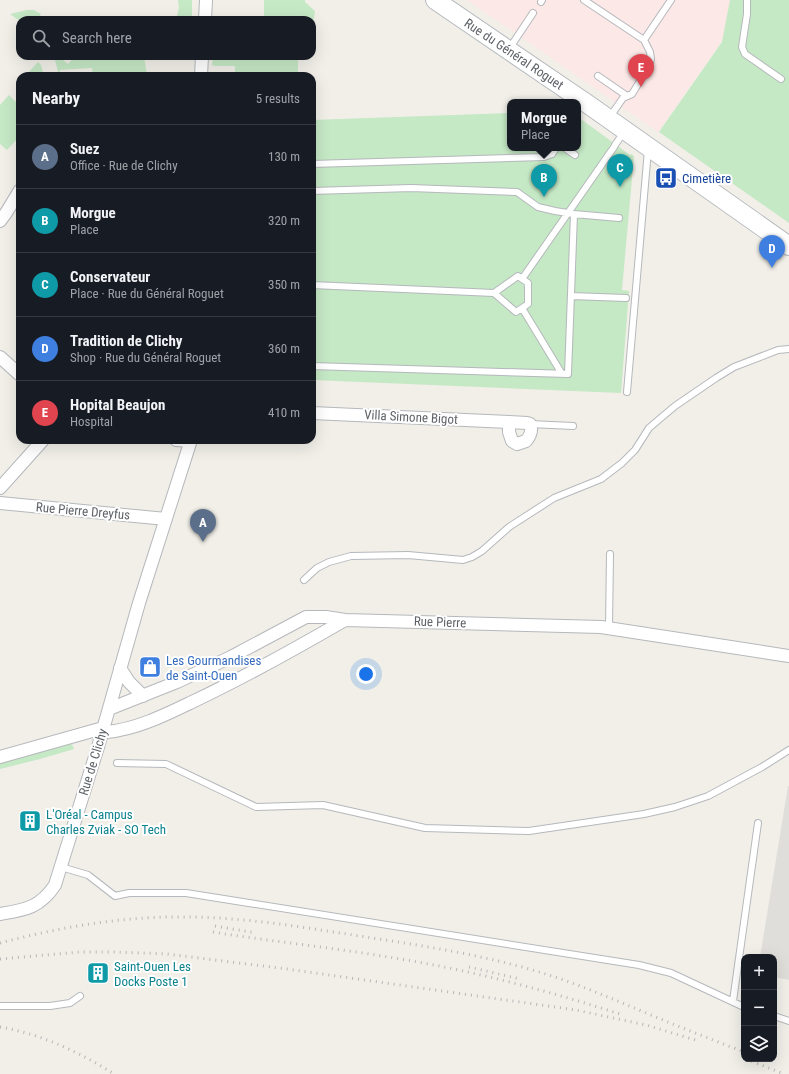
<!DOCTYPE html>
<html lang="en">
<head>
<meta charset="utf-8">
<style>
	body { margin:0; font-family:"Roboto Condensed",sans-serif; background:#20242c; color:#f1f3f6 }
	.controls { position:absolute; right:12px; bottom:12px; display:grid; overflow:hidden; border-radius:8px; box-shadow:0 4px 16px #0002 }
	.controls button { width:36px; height:36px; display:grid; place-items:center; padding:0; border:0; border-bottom:1px solid #363941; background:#171b24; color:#f1f3f6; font:20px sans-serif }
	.you { position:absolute; left:366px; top:674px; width:14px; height:14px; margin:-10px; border:3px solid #fff; border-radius:50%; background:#1a73e8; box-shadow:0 0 0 6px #1a73e833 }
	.badge { display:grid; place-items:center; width:26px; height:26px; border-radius:50%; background:#8c9099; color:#fff; font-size:13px; font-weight:700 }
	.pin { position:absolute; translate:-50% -33px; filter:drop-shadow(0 1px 2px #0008) }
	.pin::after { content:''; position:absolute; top:21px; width:14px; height:12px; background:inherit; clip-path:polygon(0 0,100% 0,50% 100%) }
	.popup { position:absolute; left:507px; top:99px; width:74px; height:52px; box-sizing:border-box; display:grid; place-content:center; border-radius:8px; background:#171b24; filter:drop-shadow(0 1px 3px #0005); font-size:13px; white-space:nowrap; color:#9ea1a6 }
	.popup b { font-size:15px; color:#f1f3f6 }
	.popup::after { content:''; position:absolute; left:50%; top:100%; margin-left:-8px; border:8px solid transparent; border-top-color:#171b24 }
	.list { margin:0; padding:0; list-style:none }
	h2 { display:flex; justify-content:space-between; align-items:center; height:52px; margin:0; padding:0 16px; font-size:17px }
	h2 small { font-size:13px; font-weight:400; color:#9ea1a6 }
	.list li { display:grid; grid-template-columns:26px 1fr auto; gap:12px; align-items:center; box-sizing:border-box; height:64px; padding:0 16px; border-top:1px solid #363941 }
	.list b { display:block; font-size:15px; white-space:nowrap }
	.list p { margin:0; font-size:13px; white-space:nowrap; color:#9ea1a6 }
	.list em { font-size:13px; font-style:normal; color:#9ea1a6 }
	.icon { flex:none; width:22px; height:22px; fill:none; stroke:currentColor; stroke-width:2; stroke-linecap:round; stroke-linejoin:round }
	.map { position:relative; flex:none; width:789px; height:1074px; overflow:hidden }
	.search { position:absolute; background:#171b24; box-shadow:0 4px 16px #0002; left:16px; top:16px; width:300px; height:44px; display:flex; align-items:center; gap:10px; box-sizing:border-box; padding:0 14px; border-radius:12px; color:#9ea1a6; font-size:15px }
	.panel { position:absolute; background:#171b24; box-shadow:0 4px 16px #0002; left:16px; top:72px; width:300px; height:372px; border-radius:12px }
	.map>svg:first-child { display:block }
	.industrial { fill:#e0deda }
	.medical { fill:#fce8e6 }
	.green { fill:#c5e8c5 }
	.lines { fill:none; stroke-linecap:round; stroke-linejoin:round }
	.lane-casing { stroke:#b5b8bc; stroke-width:8 }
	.street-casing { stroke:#b5b8bc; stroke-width:14 }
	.secondary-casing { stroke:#b6babf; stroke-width:20 }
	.lane { stroke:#fff; stroke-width:6 }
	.street { stroke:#fff; stroke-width:12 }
	.secondary { stroke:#fff; stroke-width:18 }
	.rail { stroke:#b6b7b8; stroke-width:3; stroke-dasharray:1 5; stroke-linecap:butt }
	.labels { text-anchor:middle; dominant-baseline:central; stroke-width:4; stroke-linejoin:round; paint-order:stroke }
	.street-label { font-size:13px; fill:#5f6368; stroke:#fff }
	.transit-label { font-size:13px; fill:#164399; stroke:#fff; text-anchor:start }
	.shop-label { font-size:13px; fill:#366cbe; stroke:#fff; text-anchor:start }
	.culture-label { font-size:13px; fill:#0d838f; stroke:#fff; text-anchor:start }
</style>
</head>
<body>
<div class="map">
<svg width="789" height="1074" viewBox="0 0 789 1074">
	<rect width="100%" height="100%" fill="#f1efe8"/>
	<!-- industrial -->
	<path class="industrial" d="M788,786H789V980L774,977V957H760Z"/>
	<!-- medical -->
	<path class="medical" d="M467,0H730L722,41L658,132Z"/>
	<!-- green -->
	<path class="green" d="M178,0H192V20H176L179,8Z
		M264,0H305V2L315,11L312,30V20H230V17L264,16Z
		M730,0H789V223L659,132L722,42Z
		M27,10H34L41,14L37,20H20V21L10,14Z
		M54,56H58L68,64L74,57L77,60L81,56H144L147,76H93L92,68L60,70V76H59Z
		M213,56H298V76H235V66H215L212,65Z
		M38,62L41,65L44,76H29L27,74Z
		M9,95L20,106V136L7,150L0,144V105Z
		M510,113V148H578V117L630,155L631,154L634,156L622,290L629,291L621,393L312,380V120Z
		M72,744L74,749L40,759L0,769V762Z"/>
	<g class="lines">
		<!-- lane casing -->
		<g class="lane-casing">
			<path id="lane" d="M584,0L644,40L650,52L651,59L648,68L632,94L623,98L609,118
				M747,0V14L742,47L745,54L781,79
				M541,2L542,0
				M644,40L671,0
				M509,49L533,13
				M598,76L627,96
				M615,145L624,132
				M565,148L575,155
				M312,164L544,157L552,154L556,148
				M312,191L411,188L517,192L538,207L555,211L574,214
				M522,279L614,147
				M312,285L494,293L516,312L528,304V283L518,276L494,293
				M571,296L626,298
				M522,308L562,374
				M312,366L568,374L574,214L619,218
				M627,392L648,150
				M530,424L573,426
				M304,580L317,568L329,562L351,556L408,555L463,560L472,557L482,551L509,527L554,498L601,479L622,463L635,450L649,428L675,406L716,378L734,367L778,350L789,349
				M609,628L610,554
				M117,763L166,764L256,807L323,805L425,828L529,831L644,814L675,807L708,796L762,767L789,750
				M61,867L88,875L115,896L129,893H186L639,965L671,973L744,1007
				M733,1001L758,823
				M0,1006H50L70,1003L80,996
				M774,1016L789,1021"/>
		</g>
		<!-- street casing -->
		<g class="street-casing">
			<path id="street" d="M205,20L206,0
				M201,76L202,56
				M0,221L6,213L20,190
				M0,357L20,375
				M312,413L509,422L527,423L530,424C533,431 530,436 526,441L517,444L512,441L509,432V422
				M176,440L191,441
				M0,488L43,440
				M0,503L166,519
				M120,668L129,682L143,696
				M109,709L177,682L231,657L306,617H326L345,620L601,627L789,656
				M103,728L107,732C137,729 165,715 192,702C245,677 295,649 345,620
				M0,757L103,728
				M0,914C24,910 40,908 55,885L98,747L139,603L191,440"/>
		</g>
		<!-- secondary casing -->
		<g class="secondary-casing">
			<path id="secondary" d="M435,0L589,105L789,246"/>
		</g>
		<!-- lane -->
		<use href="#lane" class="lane"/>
		<!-- street -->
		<use href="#street" class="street"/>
		<!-- secondary -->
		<use href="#secondary" class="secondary"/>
		<!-- rail -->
		<path class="rail" d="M215,926L256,933
			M213,932C275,942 338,948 400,959C475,971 548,991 620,1014
			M0,943C61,927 123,916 186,917C246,917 307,928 366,937C431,947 496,957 558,978C590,989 620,1002 651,1015C682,1028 713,1040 744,1052
			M0,959L80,952H116L167,954L287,969L576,1010L646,1025L699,1041
			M469,967L520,979
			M0,1027C41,1034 79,1052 114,1074
			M746,1059L784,1074"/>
	</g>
	<!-- icons -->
	<defs>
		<g id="bus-square" transform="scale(1.15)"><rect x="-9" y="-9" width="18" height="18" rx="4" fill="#1a4fb4" stroke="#fff"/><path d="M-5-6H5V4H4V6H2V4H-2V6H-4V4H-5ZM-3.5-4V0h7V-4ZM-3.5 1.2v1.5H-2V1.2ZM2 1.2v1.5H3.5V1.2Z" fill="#fff"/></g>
		<g id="shop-square" transform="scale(1.15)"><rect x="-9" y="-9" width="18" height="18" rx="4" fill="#3f7fe0" stroke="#fff"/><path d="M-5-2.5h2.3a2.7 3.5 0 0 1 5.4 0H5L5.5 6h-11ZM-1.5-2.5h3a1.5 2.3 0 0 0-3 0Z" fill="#fff"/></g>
		<g id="building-square" transform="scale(1.15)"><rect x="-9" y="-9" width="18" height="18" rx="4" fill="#0f9aa8" stroke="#fff"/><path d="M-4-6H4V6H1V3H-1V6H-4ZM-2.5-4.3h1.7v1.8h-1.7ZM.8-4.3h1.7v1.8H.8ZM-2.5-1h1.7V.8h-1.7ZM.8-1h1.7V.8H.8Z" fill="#fff"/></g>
	</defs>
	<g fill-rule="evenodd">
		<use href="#bus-square" x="666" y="178"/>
		<use href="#shop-square" x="150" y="667"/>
		<use href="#building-square" x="30" y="821"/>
		<use href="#building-square" x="98" y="973"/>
	</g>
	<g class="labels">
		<!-- street labels -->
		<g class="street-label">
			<text transform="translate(514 54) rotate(34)">Rue du Général Roguet</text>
			<text transform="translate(411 417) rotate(3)">Villa Simone Bigot</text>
			<text transform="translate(83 511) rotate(5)">Rue Pierre Dreyfus</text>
			<text transform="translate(440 622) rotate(2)">Rue Pierre</text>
			<text transform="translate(93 762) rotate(-73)">Rue de Clichy</text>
		</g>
		<!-- transit labels -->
		<g class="transit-label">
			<text x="682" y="178">Cimetière</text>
		</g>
		<!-- shop labels -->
		<g class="shop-label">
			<text x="166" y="660">Les Gourmandises<tspan x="166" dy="15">de Saint-Ouen</tspan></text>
		</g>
		<!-- culture labels -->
		<g class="culture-label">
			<text x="46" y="814">L'Oréal - Campus<tspan x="46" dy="15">Charles Zviak - SO Tech</tspan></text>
			<text x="114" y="966">Saint-Ouen Les<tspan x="114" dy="15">Docks Poste 1</tspan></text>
		</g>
	</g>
</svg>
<div class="controls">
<button>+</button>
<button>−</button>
<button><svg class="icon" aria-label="layers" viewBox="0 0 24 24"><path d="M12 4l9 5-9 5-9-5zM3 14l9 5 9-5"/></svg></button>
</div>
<div class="you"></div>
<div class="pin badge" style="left:203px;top:542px;background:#5c6f8a">A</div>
<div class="pin badge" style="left:544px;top:197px;background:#0f9aa8">B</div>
<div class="popup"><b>Morgue</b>Place</div>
<div class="pin badge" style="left:620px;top:187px;background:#0f9aa8">C</div>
<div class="pin badge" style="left:772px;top:268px;background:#3f7fe0">D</div>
<div class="pin badge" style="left:641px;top:87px;background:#e0444e">E</div>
<div class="search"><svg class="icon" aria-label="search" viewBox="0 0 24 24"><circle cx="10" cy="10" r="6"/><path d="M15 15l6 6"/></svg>Search here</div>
<section class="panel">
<h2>Nearby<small>5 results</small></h2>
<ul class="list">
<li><span class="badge" style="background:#5c6f8a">A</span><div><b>Suez</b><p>Office · Rue de Clichy</p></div><em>130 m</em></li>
<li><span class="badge" style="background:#0f9aa8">B</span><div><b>Morgue</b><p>Place</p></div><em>320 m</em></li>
<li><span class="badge" style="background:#0f9aa8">C</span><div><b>Conservateur</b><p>Place · Rue du Général Roguet</p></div><em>350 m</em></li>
<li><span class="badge" style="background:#3f7fe0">D</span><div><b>Tradition de Clichy</b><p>Shop · Rue du Général Roguet</p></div><em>360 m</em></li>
<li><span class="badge" style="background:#e0444e">E</span><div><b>Hopital Beaujon</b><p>Hospital</p></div><em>410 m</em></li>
</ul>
</section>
</div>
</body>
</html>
